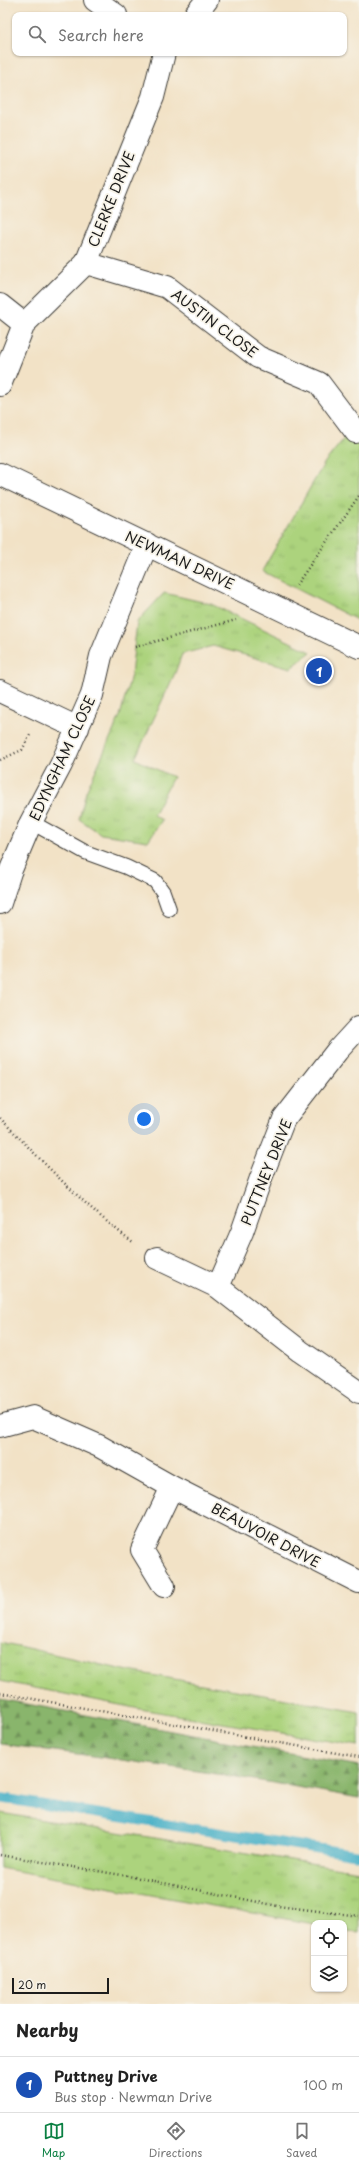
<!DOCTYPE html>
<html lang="en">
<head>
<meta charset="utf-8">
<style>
	body { margin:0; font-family:"Playpen Sans",sans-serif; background:#f2f2f2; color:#222 }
	.controls { position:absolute; right:12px; bottom:12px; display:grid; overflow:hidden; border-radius:8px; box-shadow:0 1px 3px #0004 }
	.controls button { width:36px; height:36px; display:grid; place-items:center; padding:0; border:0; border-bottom:1px solid #e0e0e0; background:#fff; color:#222; font:20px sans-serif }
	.scale { position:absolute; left:12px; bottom:10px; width:97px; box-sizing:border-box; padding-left:4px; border:2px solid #1c1c1c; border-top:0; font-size:11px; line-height:14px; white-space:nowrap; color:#1c1c1c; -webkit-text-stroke:3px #f7f3e8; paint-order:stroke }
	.you { position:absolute; left:144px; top:1119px; width:14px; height:14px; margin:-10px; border:3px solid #fff; border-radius:50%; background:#1a73e8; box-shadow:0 0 0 6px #1a73e833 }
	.badge { display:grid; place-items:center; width:26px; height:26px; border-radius:50%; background:#0b8043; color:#fff; font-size:13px; font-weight:700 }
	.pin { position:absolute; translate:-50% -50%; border:2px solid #fff; box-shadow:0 1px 4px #0006 }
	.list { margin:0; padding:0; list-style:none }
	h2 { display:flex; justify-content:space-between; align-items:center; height:52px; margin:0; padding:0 16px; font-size:17px }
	h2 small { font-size:13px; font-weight:400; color:#767676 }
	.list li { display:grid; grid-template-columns:26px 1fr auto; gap:12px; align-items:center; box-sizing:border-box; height:56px; padding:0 16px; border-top:1px solid #e0e0e0 }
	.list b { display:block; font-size:15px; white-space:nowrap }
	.list p { margin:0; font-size:13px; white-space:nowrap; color:#767676 }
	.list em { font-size:13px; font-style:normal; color:#767676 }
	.icon { flex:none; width:22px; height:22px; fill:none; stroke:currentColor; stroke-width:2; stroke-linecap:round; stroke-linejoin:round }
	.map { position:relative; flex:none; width:359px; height:2004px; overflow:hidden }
	.search { position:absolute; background:#fff; box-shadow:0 1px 3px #0004; left:12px; right:12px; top:12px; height:44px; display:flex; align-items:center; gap:10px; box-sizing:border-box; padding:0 14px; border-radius:8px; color:#767676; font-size:15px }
	.sheet { height:108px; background:#fff }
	nav { display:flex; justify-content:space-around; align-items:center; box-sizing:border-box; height:56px; border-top:1px solid #e0e0e0; background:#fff; font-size:11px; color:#767676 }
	nav a { display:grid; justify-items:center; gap:2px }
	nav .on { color:#0b8043 }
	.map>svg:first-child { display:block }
	.grass { fill:url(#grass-tufts); stroke:#64784c }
	.forest { fill:url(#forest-firs); stroke:#526844 }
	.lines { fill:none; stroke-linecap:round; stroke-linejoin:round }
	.stream { stroke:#48b1c7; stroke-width:10 }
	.lane-casing { stroke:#3c3a36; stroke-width:16 }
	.street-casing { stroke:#3c3a36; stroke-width:24 }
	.path { stroke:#3c3a36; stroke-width:2.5; stroke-dasharray:1 3; stroke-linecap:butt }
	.lane { stroke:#fff; stroke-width:14 }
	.street { stroke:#fff; stroke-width:22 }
	.labels { text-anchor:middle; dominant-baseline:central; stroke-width:3.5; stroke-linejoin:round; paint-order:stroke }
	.street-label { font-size:14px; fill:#1c1c1c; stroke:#f7f3e8 }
</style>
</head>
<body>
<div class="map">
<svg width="359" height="2004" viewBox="0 0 359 2004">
	<defs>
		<pattern id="grass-tufts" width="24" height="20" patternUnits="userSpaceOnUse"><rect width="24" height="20" fill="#acd37d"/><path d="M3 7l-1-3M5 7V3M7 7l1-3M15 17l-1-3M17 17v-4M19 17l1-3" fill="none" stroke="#93b56b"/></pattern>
		<pattern id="forest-firs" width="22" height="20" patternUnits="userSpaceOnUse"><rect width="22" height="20" fill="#89b56c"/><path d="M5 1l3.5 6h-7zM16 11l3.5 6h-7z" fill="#6f9258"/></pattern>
	</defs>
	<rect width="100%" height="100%" fill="#f7f3e8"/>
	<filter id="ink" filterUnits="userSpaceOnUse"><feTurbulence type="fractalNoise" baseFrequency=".025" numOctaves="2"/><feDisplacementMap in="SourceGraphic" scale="8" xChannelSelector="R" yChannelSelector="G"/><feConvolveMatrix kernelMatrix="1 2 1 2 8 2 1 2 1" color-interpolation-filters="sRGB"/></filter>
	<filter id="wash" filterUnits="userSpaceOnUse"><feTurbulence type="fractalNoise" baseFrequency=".012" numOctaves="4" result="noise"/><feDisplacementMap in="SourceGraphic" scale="16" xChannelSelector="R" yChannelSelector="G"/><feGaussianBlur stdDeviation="0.9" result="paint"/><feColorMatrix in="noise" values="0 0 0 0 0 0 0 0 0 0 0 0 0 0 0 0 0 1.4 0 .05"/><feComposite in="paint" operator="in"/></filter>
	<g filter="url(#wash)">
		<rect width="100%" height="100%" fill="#f2e2c6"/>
		<!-- grass -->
		<path class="grass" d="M359,429V621L262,571L325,462L351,430Z
			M164,593L211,604L311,652L291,668L213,646L182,654L175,673L135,759L173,777L153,815L162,820L148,841L101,834L79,819L86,792L120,716L131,675L137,622Z
			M0,1642L129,1671L359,1712V1746L140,1709L0,1681Z
			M0,1813L359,1871V1933L344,1930V1923L314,1924L0,1868Z"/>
		<!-- forest -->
		<path class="forest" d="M0,1699L359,1766V1798C240,1776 120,1759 0,1744Z"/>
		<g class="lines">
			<!-- stream -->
			<path class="stream" d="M0,1798L359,1855"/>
		</g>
	</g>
	<g filter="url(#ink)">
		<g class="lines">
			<!-- lane casing -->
			<g class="lane-casing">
				<path id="lane" d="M31,822L85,852L126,867L155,881L163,892L169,909"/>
			</g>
			<!-- street casing -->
			<g class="street-casing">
				<path id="street" d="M95,0L116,15
					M195,15L207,0
					M86,263L167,287L258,357L319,383L356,432
					M0,305L24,324
					M0,385L24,324L86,263L153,97L164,53
					M0,474L359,647
					M0,691L78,728
					M0,903L10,872L31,822L61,765L92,695L101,656L147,544
					M157,1258L218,1287L300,1351L359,1392
					M218,1287L242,1232L261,1178L284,1119L337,1051L359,1027
					M0,1426L33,1417L99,1446L172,1487L359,1582
					M164,1586L142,1550L172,1487"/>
			</g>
			<!-- path -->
			<path class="path" d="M296,585L359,496
				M135,647L236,620
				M0,760L22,750L30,735
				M0,1118C42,1161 85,1207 133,1242
				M0,1693L359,1757
				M0,1855L134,1877L278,1906L359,1916"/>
			<!-- lane -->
			<use href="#lane" class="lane"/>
			<!-- street -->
			<use href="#street" class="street"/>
		</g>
	</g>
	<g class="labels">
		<!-- street labels -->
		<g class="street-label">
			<text transform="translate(111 199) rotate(-68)">CLERKE DRIVE</text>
			<text transform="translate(215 323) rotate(37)">AUSTIN CLOSE</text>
			<text transform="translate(180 560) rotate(25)">NEWMAN DRIVE</text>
			<text transform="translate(62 758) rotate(-65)">EDYNGHAM CLOSE</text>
			<text transform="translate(266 1172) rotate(-68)">PUTTNEY DRIVE</text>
			<text transform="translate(266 1535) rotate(28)">BEAUVOIR DRIVE</text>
		</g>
	</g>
</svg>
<div class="controls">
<button><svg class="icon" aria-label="locate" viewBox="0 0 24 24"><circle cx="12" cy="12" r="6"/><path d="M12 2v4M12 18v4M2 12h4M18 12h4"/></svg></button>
<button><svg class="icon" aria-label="layers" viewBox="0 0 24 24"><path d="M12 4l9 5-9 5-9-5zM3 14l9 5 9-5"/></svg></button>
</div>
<div class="scale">20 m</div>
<div class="you"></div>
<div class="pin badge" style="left:319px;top:671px;background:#1a4fb4">1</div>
<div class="search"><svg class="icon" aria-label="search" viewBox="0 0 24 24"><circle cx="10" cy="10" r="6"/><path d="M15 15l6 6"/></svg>Search here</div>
</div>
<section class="sheet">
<h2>Nearby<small></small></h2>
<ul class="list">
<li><span class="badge" style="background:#1a4fb4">1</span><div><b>Puttney Drive</b><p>Bus stop · Newman Drive</p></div><em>100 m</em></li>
</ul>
</section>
<nav>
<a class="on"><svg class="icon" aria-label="map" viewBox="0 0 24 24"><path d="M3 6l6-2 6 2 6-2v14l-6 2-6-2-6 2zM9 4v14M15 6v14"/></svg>Map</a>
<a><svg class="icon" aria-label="directions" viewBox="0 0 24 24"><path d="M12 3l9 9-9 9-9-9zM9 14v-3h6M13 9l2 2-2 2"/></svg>Directions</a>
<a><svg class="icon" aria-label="saved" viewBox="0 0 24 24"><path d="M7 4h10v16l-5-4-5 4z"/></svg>Saved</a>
</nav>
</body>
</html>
